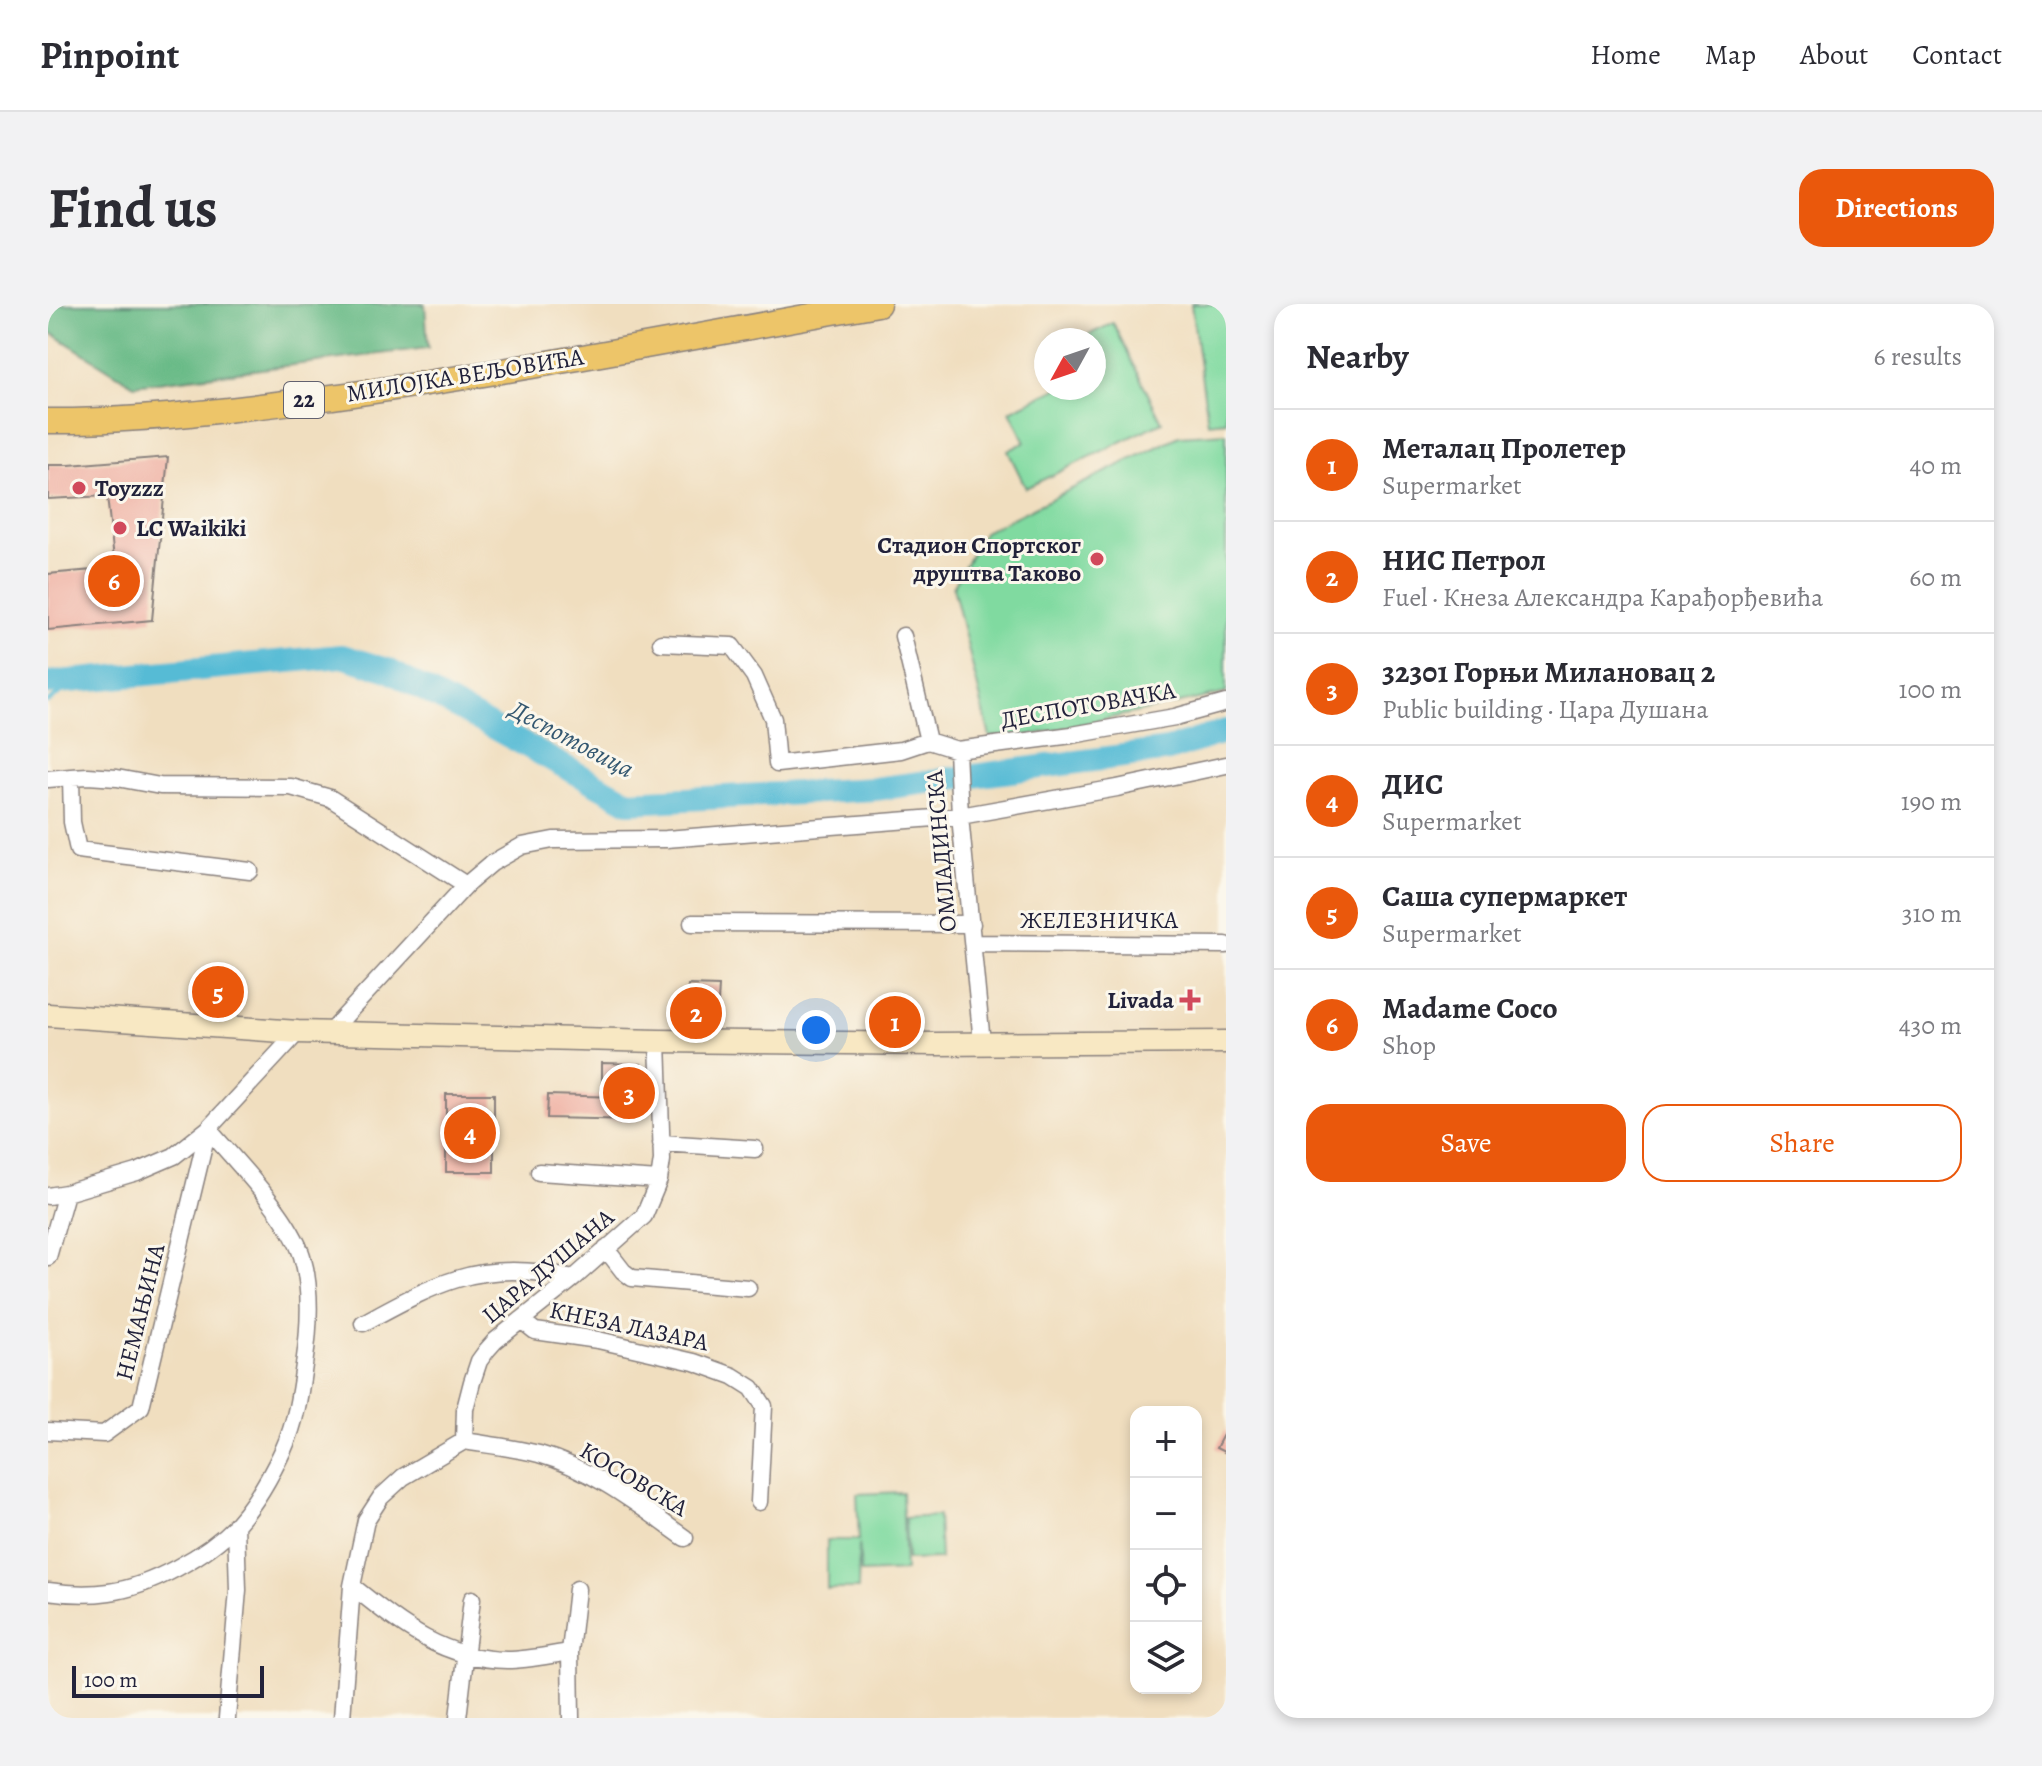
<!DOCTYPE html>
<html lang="en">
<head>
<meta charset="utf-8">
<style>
	body { margin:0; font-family:Alegreya,serif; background:#f2f2f3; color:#2b2b33 }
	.controls { position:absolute; right:24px; bottom:24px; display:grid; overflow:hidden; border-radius:16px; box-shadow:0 4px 12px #0003 }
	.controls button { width:72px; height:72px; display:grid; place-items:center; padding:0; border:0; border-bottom:2px solid #e1e1e2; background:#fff; color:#2b2b33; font:40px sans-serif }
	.compass { position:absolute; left:986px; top:24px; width:72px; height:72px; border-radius:50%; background:#fff; box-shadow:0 4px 12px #0003; rotate:230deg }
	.scale { position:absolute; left:24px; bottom:20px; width:192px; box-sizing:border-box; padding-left:8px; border:4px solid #22223b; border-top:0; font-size:22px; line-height:28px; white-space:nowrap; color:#22223b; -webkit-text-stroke:6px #fbf7ec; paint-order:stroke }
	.you { position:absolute; left:768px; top:726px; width:28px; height:28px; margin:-20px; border:6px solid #fff; border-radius:50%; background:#1a73e8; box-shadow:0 0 0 12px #1a73e833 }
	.badge { display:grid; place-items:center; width:52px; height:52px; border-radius:50%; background:#ea580c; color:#fff; font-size:26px; font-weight:700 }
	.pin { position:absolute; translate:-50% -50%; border:4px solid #fff; box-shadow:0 2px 8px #0006 }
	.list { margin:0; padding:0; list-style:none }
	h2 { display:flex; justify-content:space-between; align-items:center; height:104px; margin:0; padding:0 32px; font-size:34px }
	h2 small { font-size:26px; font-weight:400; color:#7c7c81 }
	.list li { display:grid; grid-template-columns:52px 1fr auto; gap:24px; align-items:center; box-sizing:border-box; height:112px; padding:0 32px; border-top:2px solid #e1e1e2 }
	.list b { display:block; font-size:30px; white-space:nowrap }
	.list p { margin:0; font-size:26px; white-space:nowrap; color:#7c7c81 }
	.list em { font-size:26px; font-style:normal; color:#7c7c81 }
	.actions { display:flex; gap:16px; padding:24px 32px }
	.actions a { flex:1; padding:18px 0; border:2px solid #ea580c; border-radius:24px; text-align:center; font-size:28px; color:#ea580c }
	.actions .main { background:#ea580c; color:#fff }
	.icon { flex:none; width:44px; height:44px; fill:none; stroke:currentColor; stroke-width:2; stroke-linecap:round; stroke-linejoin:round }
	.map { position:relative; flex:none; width:1178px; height:1414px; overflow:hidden; border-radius:24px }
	header { display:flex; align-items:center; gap:48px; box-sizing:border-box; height:112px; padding:0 40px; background:#fff; border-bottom:2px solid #e1e1e2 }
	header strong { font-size:38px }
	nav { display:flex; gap:44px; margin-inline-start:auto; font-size:28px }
	.intro { display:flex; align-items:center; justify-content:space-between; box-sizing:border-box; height:192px; padding:0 48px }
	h1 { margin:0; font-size:56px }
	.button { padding:20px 36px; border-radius:24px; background:#ea580c; color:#fff; font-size:28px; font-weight:700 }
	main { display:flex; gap:48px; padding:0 48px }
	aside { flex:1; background:#fff; border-radius:24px; box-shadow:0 4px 12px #0003 }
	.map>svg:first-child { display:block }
	.green { fill:#80daa0; stroke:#517e6e; stroke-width:2 }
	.forest { fill:#68ba86; stroke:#456e60; stroke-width:2 }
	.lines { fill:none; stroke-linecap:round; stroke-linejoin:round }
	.stream { stroke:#56bbd5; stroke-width:4 }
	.river { stroke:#56bbd5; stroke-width:24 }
	.building { fill:#efafa1 }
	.street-casing { stroke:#89807d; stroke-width:19 }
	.secondary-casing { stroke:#89807d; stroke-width:25 }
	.primary-casing { stroke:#89807d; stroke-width:27 }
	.street { stroke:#fff; stroke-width:16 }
	.secondary { stroke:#f8e8c3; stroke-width:22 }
	.primary { stroke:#edc569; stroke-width:24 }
	.poi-dot { fill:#d1495b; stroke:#fbf7ec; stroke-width:3 }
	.labels { text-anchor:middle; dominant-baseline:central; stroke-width:6; stroke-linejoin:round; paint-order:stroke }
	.shield { fill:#fbf7ec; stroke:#636270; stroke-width:2 }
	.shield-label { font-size:22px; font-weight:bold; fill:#22223b }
	.street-label { font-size:24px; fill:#22223b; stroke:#fbf7ec }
	.poi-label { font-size:24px; font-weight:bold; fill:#22223b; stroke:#fbf7ec; text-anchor:start }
	.water-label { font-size:26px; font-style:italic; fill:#345871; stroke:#fbf7ec }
</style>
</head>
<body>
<header>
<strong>Pinpoint</strong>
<nav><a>Home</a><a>Map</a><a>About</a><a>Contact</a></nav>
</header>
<div class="intro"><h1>Find us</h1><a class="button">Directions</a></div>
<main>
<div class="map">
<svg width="1178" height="1414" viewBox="0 0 1178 1414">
	<rect width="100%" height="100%" fill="#fbf7ec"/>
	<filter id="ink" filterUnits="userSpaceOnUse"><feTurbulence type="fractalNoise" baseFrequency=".0125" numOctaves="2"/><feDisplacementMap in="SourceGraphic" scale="16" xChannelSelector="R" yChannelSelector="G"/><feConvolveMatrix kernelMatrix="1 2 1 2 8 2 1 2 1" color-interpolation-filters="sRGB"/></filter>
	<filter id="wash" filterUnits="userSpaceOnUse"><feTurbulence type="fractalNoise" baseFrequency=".006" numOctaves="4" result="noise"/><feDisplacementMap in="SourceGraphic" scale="32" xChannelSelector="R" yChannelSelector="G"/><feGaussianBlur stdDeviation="1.8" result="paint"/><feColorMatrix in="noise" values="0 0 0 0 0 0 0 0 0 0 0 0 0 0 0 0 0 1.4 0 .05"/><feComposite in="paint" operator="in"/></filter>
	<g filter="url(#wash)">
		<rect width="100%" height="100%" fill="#f0debf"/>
		<!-- green -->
		<path class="green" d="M1143,0H1178V117L1160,119Z
			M1065,19L1114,118L978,184L960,147L977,138L962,107L1009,84H1046V36H1030Z
			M1178,129V389L984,431L942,433L905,283L936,228L1131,132Z
			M854,1188L857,1267L813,1269L811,1240L810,1285H779V1236H811L809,1190Z
			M890,1212L892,1255L859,1256L857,1214Z"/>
		<!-- forest -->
		<path class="forest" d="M0,0H377L380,44L86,81L0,27Z"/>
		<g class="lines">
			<!-- stream -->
			<path class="stream" d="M0,398L31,376"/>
			<!-- river -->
			<path class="river" d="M0,379L294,352L340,366L581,498L827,485L1120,446L1178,427"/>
		</g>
		<g id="blocks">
			<!-- building -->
			<path class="building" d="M120,153L104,316L0,326V270L67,264L59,192L0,195V161H21Z
				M161,670L180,671V707L161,706Z
				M640,681L671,682L670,698H659V696H656L657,727L638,726Z
				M554,759L593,760L592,816L499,814L500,791L570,793V787L554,786Z
				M398,790H446V868H398Z
				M1178,1125V1149L1168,1144Z"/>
		</g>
	</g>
	<g filter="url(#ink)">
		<use href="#blocks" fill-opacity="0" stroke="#89807d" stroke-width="2"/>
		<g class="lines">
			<!-- street casing -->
			<g class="street-casing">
				<path id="street" d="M855,332L880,437
					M613,339L684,342L706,372L725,415L729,460L853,446L880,437L909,446L1024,431L1127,413L1178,399
					M909,446L912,512L934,739
					M23,473L40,472L69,474L112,482L243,483L282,494L418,581
					M0,475L23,473L24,518L30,546L202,567
					M644,619L924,620
					M925,639L1178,641
					M282,728L418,581L444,559L474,542L505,536L618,535L912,512L1069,484L1178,461
					M613,839L707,845
					M491,868L611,876
					M0,892L18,889L89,868L126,852L160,825L250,728
					M558,945L575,967L584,974L700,984
					M0,953L18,889
					M473,1016L487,1027L550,1036L646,1058L685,1072L704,1084L716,1102L711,1198
					M315,1019C345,1003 376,985 409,975C447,963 488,966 526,974
					M0,1127L56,1130L93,1103L160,825
					M416,1137C441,1141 467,1144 491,1150C545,1165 592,1202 637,1234
					M304,1282C353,1321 394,1355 459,1356C480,1356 501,1351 522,1348
					M0,1287C20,1290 40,1291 61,1288C102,1283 159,1251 188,1221C208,1199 224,1170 236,1144C248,1118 252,1089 256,1061C261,1028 264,985 254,952C241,911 189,859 160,825
					M179,1414L190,1286L188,1220
					M294,1414L304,1282L318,1216L333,1193L355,1173L416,1137L417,1105L424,1078L431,1057L439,1046L447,1037L526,974L596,912L611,876L614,856L610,737
					M410,1414L424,1295
					M523,1414L522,1348L529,1285"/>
			</g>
			<!-- secondary casing -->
			<g class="secondary-casing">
				<path id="secondary" d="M0,711L250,728L610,737L888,740L1178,738"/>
			</g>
			<!-- primary casing -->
			<g class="primary-casing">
				<path id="primary" d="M0,117C93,118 192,105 284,93C467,68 648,32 830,0"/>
			</g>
			<!-- street -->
			<use href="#street" class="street"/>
			<!-- secondary -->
			<use href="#secondary" class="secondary"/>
			<!-- primary -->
			<use href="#primary" class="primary"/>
		</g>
	</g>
	<!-- markers -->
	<g class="poi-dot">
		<circle cx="31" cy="184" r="8"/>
		<circle cx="72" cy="224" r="8"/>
		<circle cx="1049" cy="255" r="8"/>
		<path d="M1138 684h8v8h8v8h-8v8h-8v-8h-8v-8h8z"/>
	</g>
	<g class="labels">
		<!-- shield labels -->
		<rect class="shield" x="236" y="78" width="40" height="36" rx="6"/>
		<g class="shield-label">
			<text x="256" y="96">22</text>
		</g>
		<!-- street labels -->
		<g class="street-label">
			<text transform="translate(417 71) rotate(-9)">МИЛОЈКА ВЕЉОВИЋА</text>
			<text transform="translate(1040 401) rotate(-10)">ДЕСПОТОВАЧКА</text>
			<text transform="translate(893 547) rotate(-95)">ОМЛАДИНСКА</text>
			<text x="1051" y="616">ЖЕЛЕЗНИЧКА</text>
			<text transform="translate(500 962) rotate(-40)">ЦАРА ДУШАНА</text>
			<text transform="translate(92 1008) rotate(-76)">НЕМАЊИНА</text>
			<text transform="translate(581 1022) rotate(12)">КНЕЗА ЛАЗАРА</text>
			<text transform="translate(586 1175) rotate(31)">КОСОВСКА</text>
		</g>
		<!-- poi labels -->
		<g class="poi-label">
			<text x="47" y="184">Toyzzz</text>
			<text x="88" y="224">LC Waikiki</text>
			<text x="1033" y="241" text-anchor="end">Стадион Спортског<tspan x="1033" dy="28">друштва Таково</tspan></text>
			<text x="1126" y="696" text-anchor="end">Livada</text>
		</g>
		<!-- water labels -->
		<g class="water-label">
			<text transform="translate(524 435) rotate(28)">Деспотовица</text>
		</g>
	</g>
</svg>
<div class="controls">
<button>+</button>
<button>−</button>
<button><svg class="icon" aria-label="locate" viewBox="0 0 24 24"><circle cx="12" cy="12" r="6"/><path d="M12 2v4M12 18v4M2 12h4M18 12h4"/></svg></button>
<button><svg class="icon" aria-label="layers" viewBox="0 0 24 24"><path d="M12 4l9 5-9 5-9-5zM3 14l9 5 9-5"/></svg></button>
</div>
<svg class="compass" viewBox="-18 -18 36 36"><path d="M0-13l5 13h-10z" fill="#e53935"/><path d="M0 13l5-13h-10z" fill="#7c7c81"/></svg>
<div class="scale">100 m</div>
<div class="you"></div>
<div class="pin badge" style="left:847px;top:718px">1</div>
<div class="pin badge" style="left:648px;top:709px">2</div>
<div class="pin badge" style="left:581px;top:789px">3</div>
<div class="pin badge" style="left:422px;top:829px">4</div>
<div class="pin badge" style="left:170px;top:688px">5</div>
<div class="pin badge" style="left:66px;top:277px">6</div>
</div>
<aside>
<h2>Nearby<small>6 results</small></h2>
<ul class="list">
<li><span class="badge">1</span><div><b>Металац Пролетер</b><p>Supermarket</p></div><em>40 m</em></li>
<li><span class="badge">2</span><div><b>НИС Петрол</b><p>Fuel · Кнеза Александра Карађорђевића</p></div><em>60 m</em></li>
<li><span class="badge">3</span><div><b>32301 Горњи Милановац 2</b><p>Public building · Цара Душана</p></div><em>100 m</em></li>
<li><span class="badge">4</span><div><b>ДИС</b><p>Supermarket</p></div><em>190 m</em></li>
<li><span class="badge">5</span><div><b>Саша супермаркет</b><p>Supermarket</p></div><em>310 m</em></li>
<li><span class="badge">6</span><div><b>Madame Coco</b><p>Shop</p></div><em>430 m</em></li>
</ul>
<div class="actions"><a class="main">Save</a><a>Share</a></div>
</aside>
</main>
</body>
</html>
